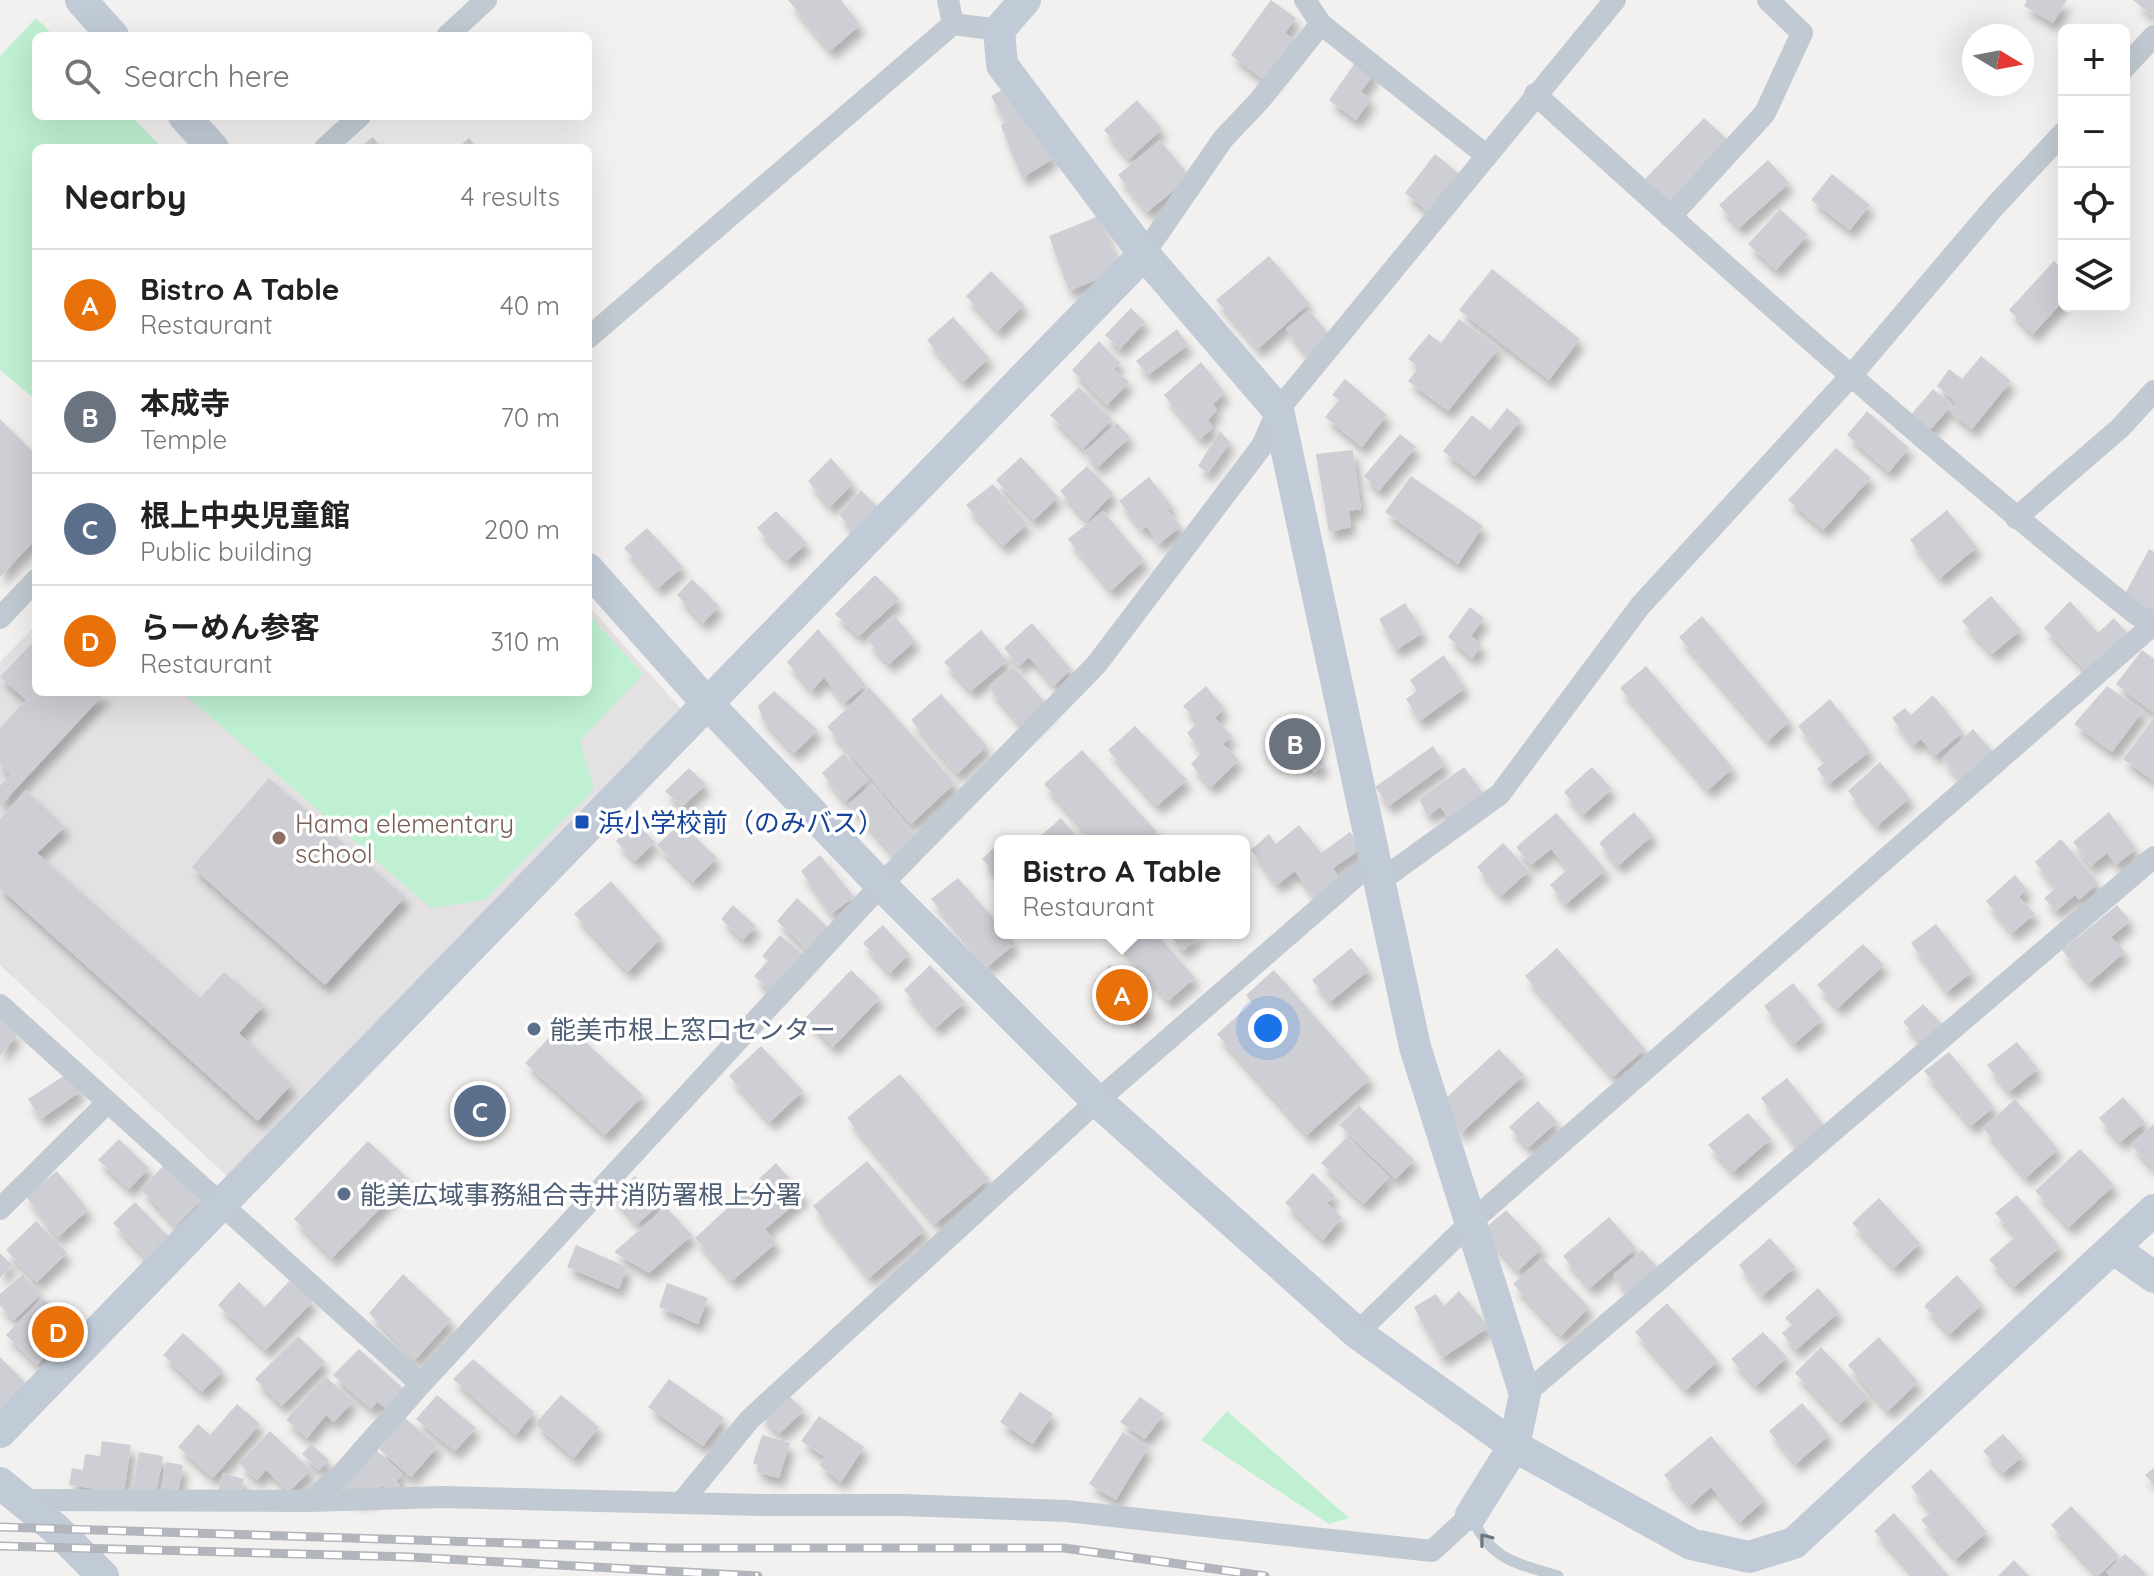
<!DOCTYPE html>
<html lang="en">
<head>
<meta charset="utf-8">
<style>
	body { margin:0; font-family:Quicksand,"Noto Sans JP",sans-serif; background:#f6f6f6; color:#222 }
	.controls { position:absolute; right:24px; top:24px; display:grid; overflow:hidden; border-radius:12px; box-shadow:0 8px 32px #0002 }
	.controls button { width:72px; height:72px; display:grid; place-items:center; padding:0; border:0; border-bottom:2px solid #e0e0e0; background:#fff; color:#222; font:40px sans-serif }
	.compass { position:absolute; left:1962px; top:24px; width:72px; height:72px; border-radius:50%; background:#fff; box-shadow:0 8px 32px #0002; rotate:100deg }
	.you { position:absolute; left:1268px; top:1028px; width:28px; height:28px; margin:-20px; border:6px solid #fff; border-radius:50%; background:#1a73e8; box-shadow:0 0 0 12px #1a73e833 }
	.badge { display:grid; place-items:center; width:52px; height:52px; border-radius:50%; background:#1671e7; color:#fff; font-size:26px; font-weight:700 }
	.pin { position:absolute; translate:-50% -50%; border:4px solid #fff; box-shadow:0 2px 8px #0006 }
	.popup { position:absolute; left:994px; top:835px; width:256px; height:104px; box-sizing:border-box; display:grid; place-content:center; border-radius:12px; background:#fff; filter:drop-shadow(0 2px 6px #0005); font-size:26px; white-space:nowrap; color:#767676 }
	.popup b { font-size:30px; color:#222 }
	.popup::after { content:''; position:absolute; left:50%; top:100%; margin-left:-16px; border:16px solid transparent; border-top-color:#fff }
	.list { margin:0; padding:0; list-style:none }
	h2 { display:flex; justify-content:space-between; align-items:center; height:104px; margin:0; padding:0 32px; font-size:34px }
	h2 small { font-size:26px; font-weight:400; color:#767676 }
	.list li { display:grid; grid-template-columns:52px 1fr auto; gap:24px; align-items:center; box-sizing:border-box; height:112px; padding:0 32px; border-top:2px solid #e0e0e0 }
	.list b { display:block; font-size:30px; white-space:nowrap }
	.list p { margin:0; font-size:26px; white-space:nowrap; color:#767676 }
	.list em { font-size:26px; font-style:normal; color:#767676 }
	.icon { flex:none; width:44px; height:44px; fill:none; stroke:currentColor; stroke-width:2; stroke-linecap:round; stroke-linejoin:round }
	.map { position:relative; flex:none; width:2154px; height:1576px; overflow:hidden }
	.search { position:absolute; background:#fff; box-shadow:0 8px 32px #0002; left:32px; top:32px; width:560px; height:88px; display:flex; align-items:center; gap:20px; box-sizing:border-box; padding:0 28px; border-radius:12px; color:#767676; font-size:30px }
	.panel { position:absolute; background:#fff; box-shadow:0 8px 32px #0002; left:32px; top:144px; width:560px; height:552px; border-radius:12px }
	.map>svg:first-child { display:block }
	.education { fill:#e4e1e2 }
	.green { fill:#bff0d2 }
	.building { fill:#cdcfd5; filter:url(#shadow) }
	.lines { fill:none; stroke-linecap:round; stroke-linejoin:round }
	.lane { stroke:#c1cad2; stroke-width:11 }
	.street { stroke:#c1cad2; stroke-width:22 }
	.secondary { stroke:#c1cbd7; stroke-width:32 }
	.rail-casing { stroke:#b2b5bb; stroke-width:9 }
	.rail { stroke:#fff; stroke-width:6; stroke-dasharray:18; stroke-linecap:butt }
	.oneway { stroke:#6c7781 }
	.transit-dot { fill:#1a4fb4; stroke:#fff; stroke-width:3 }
	.education-dot { fill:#8d6e63; stroke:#fff; stroke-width:3 }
	.service-dot { fill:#5c6f8a; stroke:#fff; stroke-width:3 }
	.labels { text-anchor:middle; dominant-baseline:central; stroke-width:7; stroke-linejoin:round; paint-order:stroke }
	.transit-label { font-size:26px; fill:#164399; stroke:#fff; text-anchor:start }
	.education-label { font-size:26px; fill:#785e54; stroke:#fff; text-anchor:start }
	.service-label { font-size:26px; fill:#4e5e75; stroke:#fff; text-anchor:start }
</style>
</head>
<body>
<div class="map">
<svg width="2154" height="1576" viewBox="0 0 2154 1576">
	<defs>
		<filter id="shadow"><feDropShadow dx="5" dy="9" stdDeviation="4" flood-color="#0004"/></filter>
	</defs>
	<rect width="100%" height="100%" fill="#f3f0f0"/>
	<!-- education -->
	<path class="education" d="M588,605L683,711L227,1176L0,965V662L36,625V692H588Z"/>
	<!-- green -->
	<path class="green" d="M36,18L54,36H36V116H131L162,148H36V400L0,370V56Z
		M588,614L643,674L580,741L594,789L485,900L431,908L182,692H588Z
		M1227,1411L1349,1518L1329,1524L1201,1440Z"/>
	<!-- building -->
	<path class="building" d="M788,0H841L860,25L830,51Z
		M1271,0L1296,18L1285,33L1298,43L1269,84L1231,55Z
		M2027,0H2067L2053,23L2024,6Z
		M2133,0H2154V17Z
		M1357,60L1375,72L1361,92L1371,99L1356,120L1329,100Z
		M1006,88L1054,158L1022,178L1001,126L1005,122L991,96Z
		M1137,100L1162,129L1129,159L1104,130Z
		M1704,118L1728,140L1670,201L1645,179Z
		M373,137L381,148H359Z
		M469,138L477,148H458Z
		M1160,140L1190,177L1147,212L1118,175Z
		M1435,154L1461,175L1431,214L1405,193Z
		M1768,160L1789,183L1739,228L1719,205Z
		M1832,174L1870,205L1850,230L1811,200Z
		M1780,209L1808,235L1776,270L1748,244Z
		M1099,216L1116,260L1103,277L1069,291L1049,236Z
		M1269,256L1309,303L1258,349L1216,300Z
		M2054,261L2064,271V300L2033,334L2009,310Z
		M1492,269L1580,339L1549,380L1459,310Z
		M991,271L1024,305L998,331L966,296Z
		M1131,308L1145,322L1120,349L1105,335Z
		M1309,310L1332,338L1309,357L1286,329Z
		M953,317L989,358L963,382L927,340Z
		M1459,319L1499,348L1448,411L1408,381L1419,367L1408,359L1429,334L1441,343Z
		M1177,329L1188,345L1148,375L1136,361Z
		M1099,341L1120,363L1114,369L1129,382L1107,405L1072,370Z
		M1981,356L2011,381L1972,429L1950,411L1957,403L1937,386L1949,369L1962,379Z
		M1201,362L1225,393L1213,404L1217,410L1208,420L1213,428L1200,439L1164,395Z
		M1345,379L1387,415L1362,447L1325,417L1339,400L1332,395Z
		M1079,387L1112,419L1083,449L1050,415Z
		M1933,389L1952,405L1928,432L1910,416Z
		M1507,408L1521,420L1475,476L1443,451L1472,415L1490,430Z
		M1867,411L1909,448L1889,472L1847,435Z
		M0,419L36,455V539L0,577Z
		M1117,423L1130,437L1098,467L1084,452Z
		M1220,431L1230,442L1208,473L1198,466Z
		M1400,434L1416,447L1379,491L1364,476Z
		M1836,448L1871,478L1823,530L1788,500Z
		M1353,450L1361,509L1349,511L1351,527L1329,532L1316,454Z
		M1021,457L1058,497L1034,520L996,480Z
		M831,458L853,484L830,507L808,481Z
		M1087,466L1113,493L1087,521L1060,491Z
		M1411,476L1483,526L1458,564L1385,512Z
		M1149,477L1172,506L1167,510L1181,526L1159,544L1146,526L1142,530L1119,501Z
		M993,484L1027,524L1003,546L966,505Z
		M861,490L882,511L857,536L839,514Z
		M1947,510L1977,547L1940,578L1910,540Z
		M776,511L807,543L787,561L757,528Z
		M1103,511L1144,560L1111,591L1068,539Z
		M647,528L683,567L658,588L624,548Z
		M2149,549L2154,552V612L2125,594Z
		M875,575L899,599L859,636L835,614Z
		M692,579L719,606L703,623L677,595Z
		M1991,596L2021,630L1992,654L1962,621Z
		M2070,601L2098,633L2114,618L2129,635L2088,673L2044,628Z
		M1405,603L1423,633L1396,650L1379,619Z
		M1470,607L1484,618L1471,636L1482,646L1472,658L1448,637Z
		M894,615L915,641L889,664L867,640Z
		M1702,616L1790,721L1768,741L1679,637Z
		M1032,623L1071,669L1054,686L1029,657L1019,666L1004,648Z
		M818,629L866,685L844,703L824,677L812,691L787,662Z
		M981,630L1007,661L971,691L944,662Z
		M36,639V692H106L0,806V786L10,775L0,764V728L26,700L0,677Z
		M2142,650L2154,659V713L2116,684Z
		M1444,655L1465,688L1420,721L1406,699L1417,691L1410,680Z
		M1013,666L1050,708L1026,731L988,687Z
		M1646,666L1733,768L1708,790L1620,688Z
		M1206,686L1224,708L1215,718L1232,736L1223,744L1239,760L1211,787L1191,764L1202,752L1187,733L1198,722L1183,706Z
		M2107,686L2143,711L2112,752L2074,724Z
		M869,687L955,783L911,824L827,727Z
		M774,691L818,730L794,753L763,720L758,706Z
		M941,694L987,746L957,774L911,720Z
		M1933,695L1963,732L1935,756L1921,739L1913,745L1892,718L1905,708L1911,715Z
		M1830,699L1870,751L1829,784L1817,769L1826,761L1798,726Z
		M1299,715L1317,741L1311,746L1324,765L1314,773L1309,764L1304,768L1296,758L1289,762L1270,735Z
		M2152,720L2154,721V781L2123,759Z
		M1135,726L1187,780L1157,806L1108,750Z
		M1973,729L1994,753L1961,781L1942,758Z
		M1433,746L1445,765L1389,806L1375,787Z
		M1082,750L1157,832L1148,841H1094L1044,784Z
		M844,753L868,780L845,802L822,773Z
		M1880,762L1910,798L1877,826L1848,791Z
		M1464,767L1486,797L1451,821L1440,807L1428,816L1419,799Z
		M1592,767L1612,789L1583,815L1564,792Z
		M689,768L706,784L682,807L665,791Z
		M269,778L405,897L325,985L192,867Z
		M872,784L918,839L897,859L849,804Z
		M26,790L65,827L37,853L200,998L224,972L264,1005L239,1033L291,1085L258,1121L0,888V819Z
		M1634,812L1653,835L1618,866L1599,843Z
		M2109,812L2136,849L2116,865L2107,853L2091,866L2073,842Z
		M1556,813L1606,870L1566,904L1550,885L1568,869L1551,849L1531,865L1516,847Z
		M1061,818L1081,841H1035Z
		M635,822L655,842L635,861L616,841Z
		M681,823L717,858L693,882L657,845Z
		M1299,825L1321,853L1350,832L1361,849L1333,868L1340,879L1316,899L1295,871L1277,885L1251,850L1269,834L1276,844Z
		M2061,839L2098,883L2079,900L2075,895L2056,911L2044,898L2056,888L2035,862Z
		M1000,842V879L982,859Z
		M1503,843L1529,871L1501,896L1477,867Z
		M820,855L854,897L831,914L801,871Z
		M2015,875L2027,889L2019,897L2035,914L2012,933L1986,901Z
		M958,878L1000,926V933H1006L1015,944L987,967L931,899Z
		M611,881L661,938L628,972L574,914Z
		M797,898L830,929L810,952L777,921Z
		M733,905L756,926L743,940L721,919Z
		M2117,905L2130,921L2111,937L2125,952L2089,983L2062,950Z
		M1936,924L1972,972L1947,992L1911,943Z
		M883,925L909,954L890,973L863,943Z
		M1110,933H1156L1195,978L1168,1001Z
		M1168,933H1202L1183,951Z
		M780,935L807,958L773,994L754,976L768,961L762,956Z
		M1863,944L1884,965L1838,1008L1817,985Z
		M1351,948L1369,970L1330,1002L1312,980Z
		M1557,948L1645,1049L1613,1077L1525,976Z
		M930,965L965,1002L936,1028L904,990Z
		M1110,965L1151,1009L1133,1024L1094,981Z
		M851,970L880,998L833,1047L805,1018Z
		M1274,970L1370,1079L1307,1135L1217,1034L1252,1003L1246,995Z
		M1793,983L1822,1020L1794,1044L1764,1006Z
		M1923,1004L1942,1024L1921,1042L1903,1022Z
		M0,1020L17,1035L0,1056Z
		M564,1022L643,1095L605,1135L525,1063Z
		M2017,1042L2038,1069L2009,1092L1987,1065Z
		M761,1046L803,1091L770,1122L729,1076Z
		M1499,1049L1524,1075L1460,1134L1446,1098Z
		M1949,1052L1994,1107L1971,1126L1924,1071Z
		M67,1074L81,1091L41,1119L28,1099Z
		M900,1074L989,1179L935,1224L847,1118Z
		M1787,1078L1826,1128L1799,1150L1761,1098Z
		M2123,1097L2145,1122L2120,1142L2099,1118Z
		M2015,1099L2058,1149L2026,1178L1983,1128Z
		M1538,1101L1557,1122L1528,1148L1509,1127Z
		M1359,1106L1414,1160L1396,1179L1339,1125Z
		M1748,1113L1771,1139L1733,1172L1708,1145Z
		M2154,1124V1169L2131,1145Z
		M1347,1137L1389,1177L1364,1204L1321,1163Z
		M119,1139L149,1168L129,1189L98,1160Z
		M368,1141L409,1179L332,1258L294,1219Z
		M2080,1149L2114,1185L2069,1227L2035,1191Z
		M867,1161L925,1230L869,1278L813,1206Z
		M776,1163L804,1196L765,1229L776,1243L732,1281L695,1238Z
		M165,1164L202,1199L176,1226L141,1189Z
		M57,1171L88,1210L58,1237L25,1195Z
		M1313,1173L1335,1196L1327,1203L1342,1218L1323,1240L1285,1203Z
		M635,1176L660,1204L637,1224L612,1196Z
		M2017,1195L2060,1247L2014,1287L1989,1260L2016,1236L1995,1213Z
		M1879,1198L1920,1243L1894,1268L1852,1223Z
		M135,1202L169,1237L147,1259L113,1223Z
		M666,1207L692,1235L649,1273L614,1252Z
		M1506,1210L1542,1248L1518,1271L1482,1231Z
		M1609,1217L1636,1248L1590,1288L1563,1256Z
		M36,1221L67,1253L37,1282L6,1250Z
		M1770,1238L1795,1267L1762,1296L1739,1265Z
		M576,1245L627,1267L619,1289L567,1267Z
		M1642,1250L1661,1271L1631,1297L1613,1275Z
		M0,1253L12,1265L0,1278Z
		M1542,1258L1589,1307L1561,1336L1513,1284Z
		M23,1274L41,1294L14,1320L0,1305V1294Z
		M403,1274L451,1320L415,1360L369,1313Z
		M1957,1275L1982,1304L1950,1334L1924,1306Z
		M290,1280L313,1301L266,1350L218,1305L239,1282L265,1307Z
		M667,1283L708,1298L698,1324L659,1307Z
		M1818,1288L1839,1312L1796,1350L1782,1333L1792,1325L1785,1318Z
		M1459,1291L1489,1327L1442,1358L1414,1307L1436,1294L1444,1306Z
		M42,1298L73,1326L37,1365L6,1335Z
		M1667,1303L1718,1361L1686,1390L1635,1332Z
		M1763,1332L1787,1357L1756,1386L1731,1359Z
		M183,1333L223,1370L202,1392L163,1355Z
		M298,1336L325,1362L282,1406L255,1379Z
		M1879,1337L1918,1382L1888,1411L1848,1365Z
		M1821,1347L1868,1397L1841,1422L1795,1373Z
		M359,1349L405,1390L387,1409L377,1402L371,1409L333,1375Z
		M0,1357L25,1382L0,1409Z
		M473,1359L534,1412L516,1435L453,1379Z
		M325,1376L353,1401L334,1422L326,1415L307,1438L286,1420Z
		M669,1379L724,1418L703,1446L648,1407Z
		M785,1392L804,1410L779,1434L760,1415Z
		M1020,1392L1053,1414L1033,1444L1000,1422Z
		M437,1395L476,1428L455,1451L416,1419Z
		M561,1395L599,1427L574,1458L535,1424Z
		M1140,1397L1164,1414L1145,1439L1120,1422Z
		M1802,1403L1829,1435L1796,1464L1769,1431Z
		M237,1404L260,1424L213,1478L178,1447L198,1424L210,1435Z
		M819,1416L864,1447L841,1482L819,1465L825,1457L801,1441Z
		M405,1418L438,1446L411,1477L379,1449Z
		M270,1431L311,1470L289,1492L266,1470L257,1480L239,1463Z
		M1123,1432L1148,1447L1116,1500L1089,1484Z
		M2003,1434L2023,1456L2003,1473L1983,1451Z
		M762,1435L790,1443L779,1478L757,1472L758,1465L753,1463Z
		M1711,1436L1765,1500L1740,1522L1711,1487L1690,1506L1664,1475Z
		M102,1441L131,1445L124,1493L69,1485L72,1468L83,1470L85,1454L100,1456Z
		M311,1444L329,1460L319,1470L302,1454Z
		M374,1448L402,1474L396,1481L400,1485L391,1495L382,1486L370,1499H354L339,1485Z
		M139,1452L163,1456L156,1494L132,1491Z
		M166,1462L183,1465L178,1494L161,1490Z
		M2154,1468V1485L2145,1475Z
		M1931,1469L1987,1532L1956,1559L1921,1520L1931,1512L1911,1487Z
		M223,1473L244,1479L240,1494L218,1492Z
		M2071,1506L2119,1556L2098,1576L2051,1525Z
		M1894,1513L1949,1576H1915L1874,1531Z
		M2125,1554L2146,1573L2143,1576H2110L2106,1572Z
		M2014,1560L2029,1576H1998Z"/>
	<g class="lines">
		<!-- lane -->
		<path class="lane" d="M1472,1517C1490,1560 1516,1563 1558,1576"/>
		<!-- street -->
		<path class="street" d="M948,0L953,24
			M1305,0L1321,24L1487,156
			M447,36L486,0
			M2124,68L2154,36
			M1535,94C1732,273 1930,449 2137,615L2154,622
			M325,148L360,116
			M1670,217L1765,113L1802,33L1768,0
			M1144,254L1223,139L1259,101L1321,24
			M588,338L953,24L999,30
			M2016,518L2120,428L2154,391
			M0,618L36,580
			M1380,881L1500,794L1640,606L1850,377L1995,206L2064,132
			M0,1005L421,1384
			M0,1209L107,1103
			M1357,1333L1471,1222L2154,624
			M1525,1394L2154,857
			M20,1500L310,1501L443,1497L762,1505H903L1066,1511L1432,1551L1471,1515
			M310,1501L341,1475L421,1384L881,885L1096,665L1262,446L1278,410L1615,0
			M681,1503L750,1419L1097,1101L1376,859"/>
		<!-- secondary -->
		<path class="secondary" d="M81,0L113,36
			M1025,0L999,30L1002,65L1144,254L1278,410L1415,1047L1525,1394L1514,1446L1691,1544L1749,1557L1794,1543L2154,1210
			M184,116L213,148
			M588,569L707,703L881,885L1097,1101L1357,1333L1514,1446L1471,1515
			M2113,1248L2154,1277
			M0,1432L1144,254
			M0,1483L56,1529L103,1576"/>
		<!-- rail casing -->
		<g class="rail-casing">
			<path id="rail" d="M0,1527L666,1548H1064L1265,1576
				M0,1546L410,1557L758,1576"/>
		</g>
		<!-- rail -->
		<use href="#rail" class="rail"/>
	</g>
	<!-- one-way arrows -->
	<defs><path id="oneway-chevron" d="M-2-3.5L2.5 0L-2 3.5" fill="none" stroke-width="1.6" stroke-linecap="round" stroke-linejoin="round" transform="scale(2)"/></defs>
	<use class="oneway" href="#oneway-chevron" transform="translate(1485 1539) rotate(-128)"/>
	<!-- markers -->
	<rect class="transit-dot" x="574" y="814" width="16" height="16" rx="4"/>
	<circle class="education-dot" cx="279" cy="838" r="8"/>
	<g class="service-dot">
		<circle cx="534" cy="1029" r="8"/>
		<circle cx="344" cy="1194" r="8"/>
	</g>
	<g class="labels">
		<!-- transit labels -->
		<g class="transit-label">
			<text x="598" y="822">浜小学校前（のみバス）</text>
		</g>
		<!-- education labels -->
		<g class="education-label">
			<text x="295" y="823">Hama elementary<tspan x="295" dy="30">school</tspan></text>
		</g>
		<!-- service labels -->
		<g class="service-label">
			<text x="550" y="1029">能美市根上窓口センター</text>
			<text x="360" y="1194">能美広域事務組合寺井消防署根上分署</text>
		</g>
	</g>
</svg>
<div class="controls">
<button>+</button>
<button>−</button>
<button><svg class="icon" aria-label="locate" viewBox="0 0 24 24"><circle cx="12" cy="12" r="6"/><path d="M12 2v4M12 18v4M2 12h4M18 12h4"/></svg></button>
<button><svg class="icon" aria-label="layers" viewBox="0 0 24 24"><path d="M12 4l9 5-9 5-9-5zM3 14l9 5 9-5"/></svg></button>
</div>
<svg class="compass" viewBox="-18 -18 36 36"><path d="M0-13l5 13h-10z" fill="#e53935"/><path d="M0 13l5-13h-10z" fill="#767676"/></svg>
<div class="you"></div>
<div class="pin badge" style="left:1122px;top:995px;background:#e8710a">A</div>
<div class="popup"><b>Bistro A Table</b>Restaurant</div>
<div class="pin badge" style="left:1295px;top:744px;background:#6b7280">B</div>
<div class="pin badge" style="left:480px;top:1111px;background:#5c6f8a">C</div>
<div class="pin badge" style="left:58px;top:1332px;background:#e8710a">D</div>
<div class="search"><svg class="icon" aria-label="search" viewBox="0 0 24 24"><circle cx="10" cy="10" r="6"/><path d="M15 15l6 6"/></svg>Search here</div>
<section class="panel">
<h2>Nearby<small>4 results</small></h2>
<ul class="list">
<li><span class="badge" style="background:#e8710a">A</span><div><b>Bistro A Table</b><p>Restaurant</p></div><em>40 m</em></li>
<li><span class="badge" style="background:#6b7280">B</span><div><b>本成寺</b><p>Temple</p></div><em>70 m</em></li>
<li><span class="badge" style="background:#5c6f8a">C</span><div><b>根上中央児童館</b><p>Public building</p></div><em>200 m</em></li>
<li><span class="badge" style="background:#e8710a">D</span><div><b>らーめん参客</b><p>Restaurant</p></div><em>310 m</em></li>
</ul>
</section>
</div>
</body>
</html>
